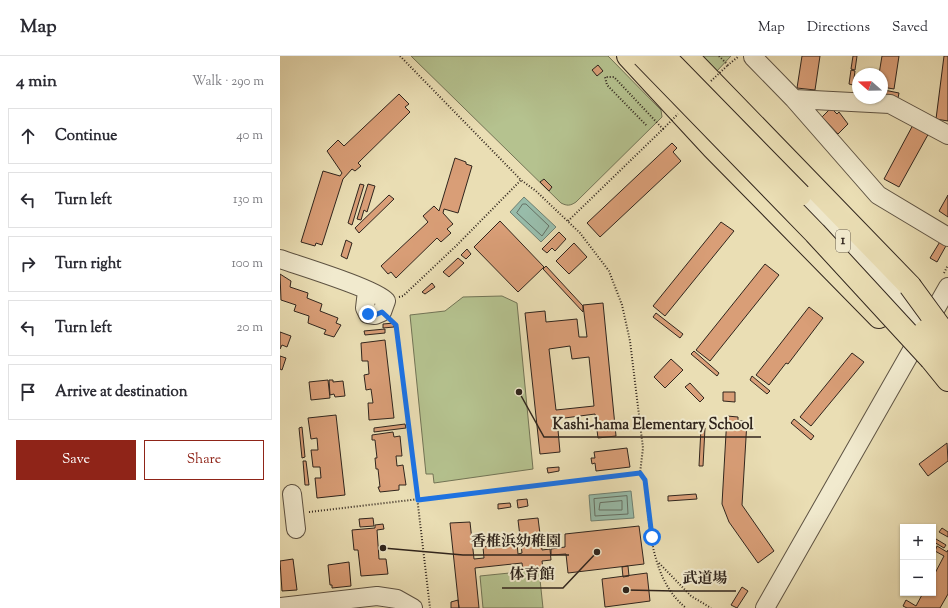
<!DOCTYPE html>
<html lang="en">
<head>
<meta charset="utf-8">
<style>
	body { margin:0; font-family:"Sorts Mill Goudy","Noto Serif JP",serif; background:#f2f2f3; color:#2b2b33 }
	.controls { position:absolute; right:12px; bottom:12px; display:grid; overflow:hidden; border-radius:0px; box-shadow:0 1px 3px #0004 }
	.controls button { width:36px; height:36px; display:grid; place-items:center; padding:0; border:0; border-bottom:1px solid #e1e1e2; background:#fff; color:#2b2b33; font:20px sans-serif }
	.compass { position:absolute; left:572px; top:12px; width:36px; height:36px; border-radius:50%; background:#fff; box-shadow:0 1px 3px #0004; rotate:290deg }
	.stop { position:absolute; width:12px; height:12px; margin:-9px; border:3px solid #1a73e8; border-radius:50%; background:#fff }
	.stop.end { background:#1a73e8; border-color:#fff; box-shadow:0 1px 4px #0008 }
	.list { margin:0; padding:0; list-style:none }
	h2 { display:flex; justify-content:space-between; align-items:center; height:52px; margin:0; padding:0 16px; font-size:17px }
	h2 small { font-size:13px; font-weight:400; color:#7c7c81 }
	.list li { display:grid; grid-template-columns:26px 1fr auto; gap:12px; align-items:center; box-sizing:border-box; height:56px; margin:0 8px 8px; padding:0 8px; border:1px solid #e1e1e2; border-radius:0px }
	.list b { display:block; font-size:15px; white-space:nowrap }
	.list em { font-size:13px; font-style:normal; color:#7c7c81 }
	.actions { display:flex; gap:8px; padding:12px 16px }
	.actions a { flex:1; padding:9px 0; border:1px solid #8f2418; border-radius:0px; text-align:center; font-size:14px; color:#8f2418 }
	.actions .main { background:#8f2418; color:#fff }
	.icon { flex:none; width:22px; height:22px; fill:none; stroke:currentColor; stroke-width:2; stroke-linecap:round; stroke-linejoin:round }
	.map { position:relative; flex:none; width:668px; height:552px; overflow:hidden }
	header { display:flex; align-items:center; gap:24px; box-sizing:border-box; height:56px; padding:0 20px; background:#fff; border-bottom:1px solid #e1e1e2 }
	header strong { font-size:19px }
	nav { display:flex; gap:22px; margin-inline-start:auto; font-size:14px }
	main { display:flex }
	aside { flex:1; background:#fff }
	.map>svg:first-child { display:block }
	.green { fill:#b5c28f; stroke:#727456 }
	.water { fill:#98bcaa; stroke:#6e8072 }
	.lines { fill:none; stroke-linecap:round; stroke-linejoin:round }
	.shore { stroke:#647064; stroke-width:1 }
	.building { fill:#d99e77; stroke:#30251d; fill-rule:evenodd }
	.minor-casing { stroke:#5e5343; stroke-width:20 }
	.highway-casing { stroke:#30251d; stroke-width:24 }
	.path { stroke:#30251d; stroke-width:2; stroke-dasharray:1 2; stroke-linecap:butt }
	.minor { stroke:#f1eace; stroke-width:18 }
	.highway { stroke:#eadeb4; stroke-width:22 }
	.highway-bridge-casing { stroke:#30251d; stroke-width:24; stroke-linecap:butt }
	.path-bridge { stroke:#30251d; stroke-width:2; stroke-dasharray:1 2; stroke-linecap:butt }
	.highway-bridge { stroke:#eadeb4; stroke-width:22 }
	.route { stroke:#1a73e8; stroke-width:5 }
	.labels { text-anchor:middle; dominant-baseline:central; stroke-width:4; stroke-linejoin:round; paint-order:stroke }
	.shield { fill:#f1eace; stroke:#6a6052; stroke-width:1 }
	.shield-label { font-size:13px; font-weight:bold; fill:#30251d }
	.leader { fill:none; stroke:#30251d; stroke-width:1.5 }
	.callout-dot { fill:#30251d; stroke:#f1eace; stroke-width:1.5 }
	.callout-label { font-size:15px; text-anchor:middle; font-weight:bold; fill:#30251d; stroke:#f1eace; stroke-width:4; stroke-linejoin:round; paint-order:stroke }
</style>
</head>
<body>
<header>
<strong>Map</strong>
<nav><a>Map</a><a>Directions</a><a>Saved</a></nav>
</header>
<main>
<aside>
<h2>4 min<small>Walk · 290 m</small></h2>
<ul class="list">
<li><svg class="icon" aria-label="ahead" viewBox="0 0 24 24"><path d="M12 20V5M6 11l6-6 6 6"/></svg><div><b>Continue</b></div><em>40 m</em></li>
<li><svg class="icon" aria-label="left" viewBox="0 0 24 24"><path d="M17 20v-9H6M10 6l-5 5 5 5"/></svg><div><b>Turn left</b></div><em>130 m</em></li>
<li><svg class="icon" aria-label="right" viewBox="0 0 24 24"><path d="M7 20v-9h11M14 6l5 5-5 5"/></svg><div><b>Turn right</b></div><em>100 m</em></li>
<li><svg class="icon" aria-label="left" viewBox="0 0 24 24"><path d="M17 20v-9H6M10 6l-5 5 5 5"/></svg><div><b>Turn left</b></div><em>20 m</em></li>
<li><svg class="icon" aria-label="arrive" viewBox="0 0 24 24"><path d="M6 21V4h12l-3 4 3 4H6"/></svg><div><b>Arrive at destination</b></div></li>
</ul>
<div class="actions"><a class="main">Save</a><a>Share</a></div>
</aside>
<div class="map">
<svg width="668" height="552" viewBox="0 0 668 552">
	<rect width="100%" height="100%" fill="#eadeb4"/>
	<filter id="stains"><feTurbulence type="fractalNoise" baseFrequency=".005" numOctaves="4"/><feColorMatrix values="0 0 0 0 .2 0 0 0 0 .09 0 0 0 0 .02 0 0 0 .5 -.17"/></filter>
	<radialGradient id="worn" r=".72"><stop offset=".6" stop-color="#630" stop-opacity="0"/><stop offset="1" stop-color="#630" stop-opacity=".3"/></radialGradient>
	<!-- green -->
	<path class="green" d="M131,0H328L381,54L382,61L296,146C290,150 287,150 281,147Z
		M420,0H451L436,16Z
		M222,240L237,247L253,413L154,427L153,418H146L130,259L165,255L183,241Z
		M259,514L263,552H203L200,520Z"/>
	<!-- water -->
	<path class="water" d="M244,141L276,171L261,186L230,156Z
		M351,435L354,462L311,465L309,439Z"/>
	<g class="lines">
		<!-- shore -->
		<path class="shore" d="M243,148H246L269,170L262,180L237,157Z
			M347,440L348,458L315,460L314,443Z
			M342,445V454H319L320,447Z"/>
	</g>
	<!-- building -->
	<path class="building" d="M522,0H540L535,34L517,32Z
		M573,0H577L575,14L571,13Z
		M602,0H619L614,33L602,31V18H599Z
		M664,0H668V65L656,63Z
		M318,9L323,15L317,20L312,14Z
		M571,14L575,15L573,29L569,28Z
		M604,34L619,37L618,42L603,40Z
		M119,38L129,48L125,51L130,56L78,107L81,110L75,115L72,113L63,123L42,189L36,187L35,190L21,186L43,115L60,120L62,117L47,95L58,84L64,90Z
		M551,52L557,58L559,56L568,68L558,78L542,61Z
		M634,67L650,75L619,131L604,123Z
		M392,87L397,92L393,96L401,105L320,181L307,167Z
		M175,102L186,106V108L192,110L178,157L164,153L163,157L173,168L167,173L171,177L161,186L157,182L116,222L111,216L108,218L101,210L148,166L143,160L154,150L159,155Z
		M264,123L272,131L269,135L260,126Z
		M80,128L84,129L72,169L68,167Z
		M88,128L95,130L87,156L84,154L81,164L77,163Z
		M109,139L114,143L79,177L75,172Z
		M668,139V161L659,155Z
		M220,165L264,211L238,236L194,191Z
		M441,166L454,175L385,260L373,250Z
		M279,176L286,183L275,195L272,192L267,197L262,193Z
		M66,184L72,187L67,203L61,200Z
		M661,184L667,188L657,206L650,202Z
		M294,187L307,201L289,218L276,205Z
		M187,193L191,198L186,203L181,199Z
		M178,202L184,207L169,221L163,216Z
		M485,208L499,219L430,305L416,294Z
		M266,210L303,250V256L263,213Z
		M0,218L11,225L10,231L28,237L27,242L42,248L40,255L58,262L56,267L61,269L54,281L44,278L46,274L28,267L29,260L14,255L16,249L1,244Z
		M152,227L155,231L145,238L142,236Z
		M323,247L336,380L318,382L315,358L277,363L280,396L260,398L245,257L265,255L266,266L297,263L299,281H307L303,249ZM290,290L292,303L309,301L314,350L276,354L269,293Z
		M529,251L543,262L508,308L506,307L489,329L476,319Z
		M376,257L403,278L400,282L373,261Z
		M114,267V271L103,272V268Z
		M105,273V277L85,279L84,275Z
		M0,276L11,280L7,291L2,289L0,293Z
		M105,284L114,362L89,364L88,347H93L91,333L86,334L84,319L89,318L88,305H82L81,287Z
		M414,295L439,317L437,320L411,298Z
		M572,297L584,306L531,370L520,361Z
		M0,300L6,302L2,314L0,313Z
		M391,303L403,314L385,332L374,321Z
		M472,320L490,335L487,338L470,324Z
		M48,324L50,342L31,344L29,326Z
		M49,324H53V326L63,325L65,340L55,341L54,338L50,339Z
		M410,327L424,342L420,346L405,331Z
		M443,336H455V346L443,345Z
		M56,359L65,439L37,442L35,422H41L40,411H33L31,394H38L37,382L31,383L28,362Z
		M447,360L458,361V365H467L462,449L494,495L478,507L449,466L442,448Z
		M514,363L534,380L531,384L511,367Z
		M125,368L126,372L94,376V372Z
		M22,371L25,401L22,402L19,372Z
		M421,372H425L423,410H419Z
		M113,376L114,381L120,380L122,400H116L117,410L123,409L126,429H119V434L100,436L98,431H100L98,413H96L95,402H97L95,384H92V379Z
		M667,387L668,405L648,420L639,408Z
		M347,392L350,411L316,415L315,407L312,408L311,402H315L314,396Z
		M23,405H26L29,429H25Z
		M279,411V415L268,417L267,412Z
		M416,438L417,443L388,445V440Z
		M247,443L248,450L238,452L237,444Z
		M230,447L231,451L218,453V448Z
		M93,462L94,470L80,471L79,463Z
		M258,462L262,494L270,493L271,504L262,505L263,513L243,515L242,507L195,512L199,552H179L170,467L190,466L194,503L204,502L203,491L237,487L238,498L242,497L238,464Z
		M103,468L104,473L97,474L99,503H106L108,518L81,520L78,494H74L72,474L95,472V469Z
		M359,470L364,508L288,517L286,498L271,499V493L285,491V478Z
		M662,472L668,476V481L659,476Z
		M656,483L666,489L664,492L654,486Z
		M657,490L667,496L668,494V538L660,552H627L623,550L626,544L636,550L643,537H653V521L664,500L655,495Z
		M13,503L17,534L2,535L0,505Z
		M69,506L71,530L52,532V529H50L48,509Z
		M348,510L349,520L343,521L342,511Z
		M367,517L370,545L325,551L322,523Z
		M462,531L468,535L457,552L451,549Z
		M178,544L179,552H171V546Z"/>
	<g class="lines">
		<!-- minor casing -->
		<g class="minor-casing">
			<path id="minor" d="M474,0L473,1L514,43L598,139L668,181
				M514,43L610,48L668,79
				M513,127L658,282
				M0,203C20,210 96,233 106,245L102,256L95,259L88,258L85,252L87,235
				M12,438L16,473
				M0,551L97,540L117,543L133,552
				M485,552L668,231"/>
		</g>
		<!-- highway casing -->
		<g class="highway-casing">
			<path id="highway" d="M348,0L433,92L599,261
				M407,0L630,230
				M651,303L668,324"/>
		</g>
		<!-- path -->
		<path class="path" d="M120,0L241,124L256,135L300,177L329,215L342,249L350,285L363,392L360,417L365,424C369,467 370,523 406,552
			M439,0L448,9L459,0
			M288,165L383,73L334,21H325L327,29L367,70
			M664,217L668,209
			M119,241L123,240L177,189L241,124
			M112,265L117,269L150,552
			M29,456L360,417
			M379,507L411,540L431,552"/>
		<!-- minor -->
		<use href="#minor" class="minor"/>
		<!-- highway -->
		<use href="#highway" class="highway"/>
		<!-- highway-bridge casing -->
		<g class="highway-bridge-casing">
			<path id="highway-bridge" d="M363,0L535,177L651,303
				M384,0L520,139
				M630,230L668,282
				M645,275L668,301"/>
		</g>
		<!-- path-bridge -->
		<path class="path-bridge" d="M431,25L448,9
			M383,73L398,58"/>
		<!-- highway-bridge -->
		<use href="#highway-bridge" class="highway-bridge"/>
	</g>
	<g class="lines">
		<!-- route -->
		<path class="route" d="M88,258L95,259L102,256L116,269L138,444L360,417L365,424L372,481"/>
	</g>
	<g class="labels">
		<!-- shield labels -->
		<rect class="shield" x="556" y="174" width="14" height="22" rx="3"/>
		<g class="shield-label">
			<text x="563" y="185">1</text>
		</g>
	</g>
	<!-- callouts -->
	<path class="leader" d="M239 336L264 381H481M103 492L183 499H289M317 496L283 532H222M346 534L395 535H456"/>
	<g class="callout-dot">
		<circle cx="239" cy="336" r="4"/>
		<circle cx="103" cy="492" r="4"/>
		<circle cx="317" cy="496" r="4"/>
		<circle cx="346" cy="534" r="4"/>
	</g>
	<g class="callout-label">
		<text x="373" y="373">Kashi-hama Elementary School</text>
		<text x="236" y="490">香椎浜幼稚園</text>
		<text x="252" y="523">体育館</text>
		<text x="425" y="527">武道場</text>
	</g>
	<rect width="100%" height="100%" filter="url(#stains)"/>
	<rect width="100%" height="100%" fill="url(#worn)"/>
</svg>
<div class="controls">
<button>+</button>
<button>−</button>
</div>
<svg class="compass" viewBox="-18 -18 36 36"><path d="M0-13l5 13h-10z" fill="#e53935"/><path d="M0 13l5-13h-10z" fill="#7c7c81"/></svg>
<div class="stop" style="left:372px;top:481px"></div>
<div class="stop end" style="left:88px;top:258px"></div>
</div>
</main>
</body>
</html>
